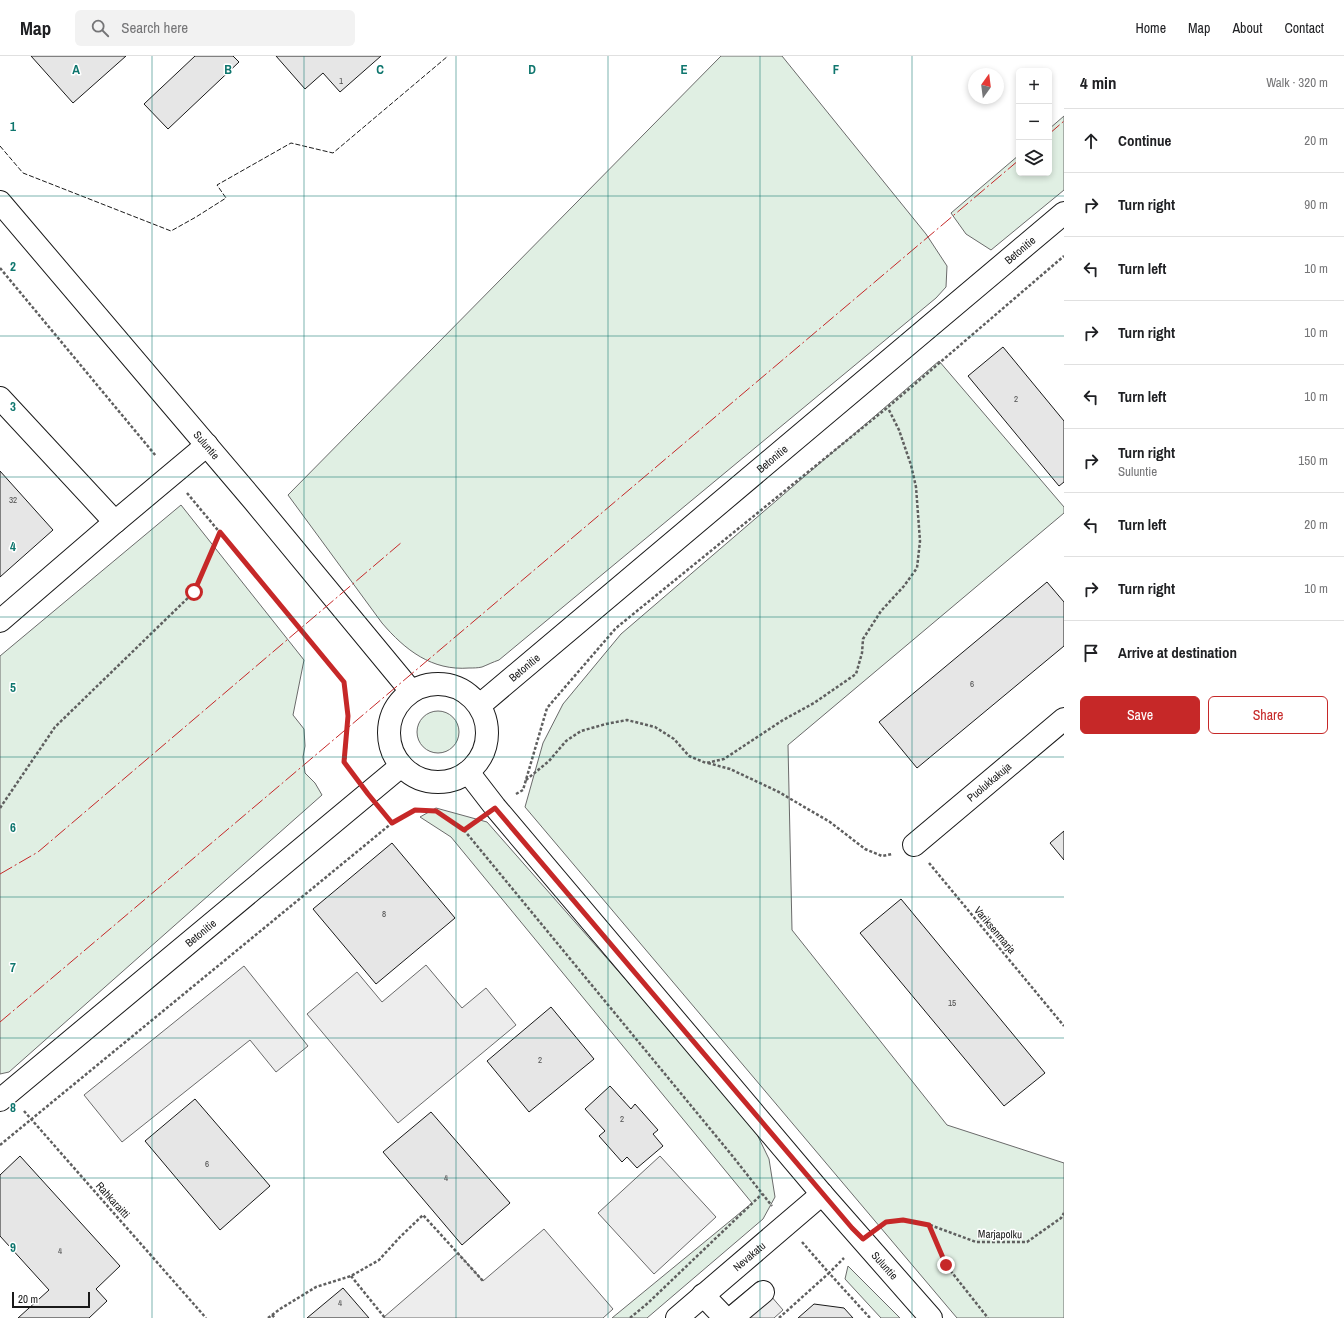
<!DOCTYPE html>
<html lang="en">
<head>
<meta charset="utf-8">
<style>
	body { margin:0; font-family:"Archivo Narrow",sans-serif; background:#f2f2f2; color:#202124 }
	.controls { position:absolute; right:12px; top:12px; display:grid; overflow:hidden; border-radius:6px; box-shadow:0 2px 6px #0003 }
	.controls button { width:36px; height:36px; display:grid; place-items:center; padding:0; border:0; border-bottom:1px solid #e0e0e0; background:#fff; color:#202124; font:20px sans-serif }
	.compass { position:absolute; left:968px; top:12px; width:36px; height:36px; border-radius:50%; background:#fff; box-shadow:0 2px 6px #0003; rotate:14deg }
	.scale { position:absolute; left:12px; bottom:10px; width:78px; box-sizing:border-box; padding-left:4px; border:2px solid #1a1a1a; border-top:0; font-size:11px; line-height:14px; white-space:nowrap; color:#1a1a1a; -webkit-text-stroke:3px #fff; paint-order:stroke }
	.stop { position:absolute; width:12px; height:12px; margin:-9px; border:3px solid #c62828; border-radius:50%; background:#fff }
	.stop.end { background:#c62828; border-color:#fff; box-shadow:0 1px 4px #0008 }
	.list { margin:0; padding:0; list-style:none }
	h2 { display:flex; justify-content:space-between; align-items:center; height:52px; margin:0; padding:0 16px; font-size:17px }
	h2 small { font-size:13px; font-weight:400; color:#757577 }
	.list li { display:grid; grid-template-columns:26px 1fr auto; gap:12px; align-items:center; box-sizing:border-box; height:64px; padding:0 16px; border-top:1px solid #e0e0e0 }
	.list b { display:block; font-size:15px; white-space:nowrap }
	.list p { margin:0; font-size:13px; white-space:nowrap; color:#757577 }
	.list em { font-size:13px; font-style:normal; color:#757577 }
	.actions { display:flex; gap:8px; padding:12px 16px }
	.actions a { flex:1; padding:9px 0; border:1px solid #c62828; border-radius:6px; text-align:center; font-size:14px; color:#c62828 }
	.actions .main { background:#c62828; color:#fff }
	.icon { flex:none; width:22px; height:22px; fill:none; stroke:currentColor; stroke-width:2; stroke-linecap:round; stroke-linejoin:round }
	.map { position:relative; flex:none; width:1064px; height:1262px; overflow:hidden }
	header { display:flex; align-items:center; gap:24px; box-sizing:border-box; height:56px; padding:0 20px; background:#fff; border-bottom:1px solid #e0e0e0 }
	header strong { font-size:19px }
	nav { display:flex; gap:22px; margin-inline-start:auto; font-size:14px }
	.search { width:280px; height:36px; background:#f2f2f2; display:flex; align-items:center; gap:10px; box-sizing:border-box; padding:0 14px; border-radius:6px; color:#757577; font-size:15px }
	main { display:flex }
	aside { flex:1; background:#fff }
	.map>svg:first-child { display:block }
	.green { fill:#e0efe3; stroke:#6a6a6a }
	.parking { fill:#ededed; stroke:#6a6a6a }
	.building { fill:#e6e6e6; stroke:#1a1a1a }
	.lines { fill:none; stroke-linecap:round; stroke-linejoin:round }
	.minor-casing { stroke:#1a1a1a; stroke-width:24 }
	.path { stroke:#5f5f5f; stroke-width:2.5; stroke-dasharray:3 2; stroke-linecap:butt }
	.minor { stroke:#fff; stroke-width:22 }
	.fence { stroke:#1a1a1a; stroke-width:1; stroke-dasharray:5 2; stroke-linecap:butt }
	.power { stroke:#c62828; stroke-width:1; stroke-dasharray:14 3 2 3; stroke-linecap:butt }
	.route { stroke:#c62828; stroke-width:5 }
	.grid { fill:none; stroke:#0f766e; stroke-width:1; stroke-opacity:0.55 }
	.labels { text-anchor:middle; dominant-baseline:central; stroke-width:3; stroke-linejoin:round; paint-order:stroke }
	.number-label { font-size:9px; fill:#4d4d4d }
	.street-label { font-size:11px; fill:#1a1a1a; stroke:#fff }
	.grid-label { font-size:13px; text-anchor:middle; font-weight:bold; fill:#0f766e; stroke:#fff; stroke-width:3; stroke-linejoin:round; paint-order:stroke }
</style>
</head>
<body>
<header>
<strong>Map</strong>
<div class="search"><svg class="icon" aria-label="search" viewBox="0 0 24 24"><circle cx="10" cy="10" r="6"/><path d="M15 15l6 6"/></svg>Search here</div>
<nav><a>Home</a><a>Map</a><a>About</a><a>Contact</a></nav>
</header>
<main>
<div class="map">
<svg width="1064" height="1262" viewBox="0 0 1064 1262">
	<rect width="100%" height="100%" fill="#fff"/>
	<!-- green -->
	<path class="green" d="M721,0H782L926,178L947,210L946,231L936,242L499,604C493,606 487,609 482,611C478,612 473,612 469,612C432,615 405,594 382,567L288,439Z
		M1064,60V134L991,194L966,178L951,157L1019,99V117H1049V73Z
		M939,305L1064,451V457L788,689L792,874L947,1069L1064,1107V1262H957L525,751L543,687L563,648L621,578Z
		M181,449L304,604L293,659L304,673L305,690L303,701L305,717L315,727L322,739L9,1016L0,1018V600Z
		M417 676a21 21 0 1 1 42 0a21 21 0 1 1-42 0Z
		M436,752L487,766L751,1066L769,1103L775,1141L763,1163L647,1262H612L752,1147L451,781L420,761Z
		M848,1210L900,1262H881L845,1223Z"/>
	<!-- parking -->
	<path class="parking" d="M426,909L462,952L486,932L516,969L398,1067L307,958L357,916L382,946Z
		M244,910L308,990L276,1016L250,984L122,1086L84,1039Z
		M660,1100L716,1161L654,1218L598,1157Z
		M544,1173L613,1253L603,1262H385L384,1261L458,1197L483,1225Z
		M758,1225L783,1254L774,1262H713Z"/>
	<!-- building -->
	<path class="building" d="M31,0H126L73,47Z
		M195,0H233L239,6L168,73L144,48Z
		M276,0H381L340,36L323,17L305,33Z
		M1003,291L1064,365V426L1059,430L968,320Z
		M0,415L53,474L0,521Z
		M1047,526L1064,546V590L917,712L879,666Z
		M1064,775V804L1050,787Z
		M392,787L455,862L376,928L313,853Z
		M901,843L1045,1017L1004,1050L860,877Z
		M551,951L594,1003L529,1056L487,1005Z
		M610,1030L631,1053L635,1048L658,1074L653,1078L663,1090L637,1112L627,1101L622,1106L599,1080L605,1075L585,1053Z
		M195,1043L270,1130L220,1174L145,1085Z
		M431,1056L510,1147L462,1189L383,1096Z
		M20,1100L120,1210L96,1233L107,1245L89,1262H18L49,1234L0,1180V1119Z
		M343,1232L369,1262H307Z
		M814,1248L844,1252L853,1262H798Z"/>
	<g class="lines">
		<!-- minor casing -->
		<g class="minor-casing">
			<g id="minor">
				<path id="s1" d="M0,146L254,445L411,635"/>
				<path d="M0,342L115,466L207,389"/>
				<path d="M0,565L115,466"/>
				<circle cx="438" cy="677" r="49"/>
				<path id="s2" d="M480,649L1064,157"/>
				<path id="s3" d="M468,716L495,751L822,1138L931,1262"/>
				<path id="s4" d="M914,789L1064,663"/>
				<path id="s5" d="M0,1044L401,710"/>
				<path d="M703,1239L725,1262"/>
				<path id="s6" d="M677,1262L822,1138"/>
				<path d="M732,1262L763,1236"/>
			</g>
		</g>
		<!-- path -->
		<path class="path" d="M0,212L156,400
			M187,437L344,626L348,660L345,706L353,718
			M708,707L730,713L777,735L830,766L865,793L882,800L892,798
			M526,724L549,705L566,685L581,675L606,668L627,664L655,671L674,683L689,700L706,707L724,703L783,664L814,647L856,618L862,597L863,583L881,555L904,530L917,512L920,485L916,431L911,409L899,374L888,352
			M516,738L523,734L547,652L616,572L888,351L1064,200
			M0,752L55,671L194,536L220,476
			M384,757L392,767
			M464,774L730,1097L772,1150
			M929,807L1064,970
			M24,1055L206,1262
			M0,1089L392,767L415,754L436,755L464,774L476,766
			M881,1169C894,1160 915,1166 929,1169L946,1209L988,1262
			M930,1169L976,1186H1027L1061,1162L1064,1157
			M802,1186L829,1217L844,1202
			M351,1220L385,1262
			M272,1259L275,1262
			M268,1262L280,1253L316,1231L351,1220L379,1204L400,1181L423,1159L483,1225
			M630,1262L648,1247L762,1138
			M779,1262L829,1217L870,1262"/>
		<!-- minor -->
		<use href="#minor" class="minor"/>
		<!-- fence -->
		<path class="fence" d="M0,90L23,117L171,175L196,161L226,142L217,129L291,87L333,97L448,0"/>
		<!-- power -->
		<path class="power" d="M1049,78L1064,65
			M0,818L38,796L402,486
			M0,966L1019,104"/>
	</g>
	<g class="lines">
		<!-- route -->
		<path class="route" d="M194,536L220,476L344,626L348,660L344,706L368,738L392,767L415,754L436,755L464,774L495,752L852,1172L863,1183L886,1166L903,1164L929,1169L946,1209"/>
	</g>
	<!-- grid -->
	<path class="grid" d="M152,0V1262M304,0V1262M456,0V1262M608,0V1262M760,0V1262M912,0V1262M0,140H1064M0,280H1064M0,421H1064M0,561H1064M0,701H1064M0,841H1064M0,982H1064M0,1122H1064"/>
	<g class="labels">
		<!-- number labels -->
		<g class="number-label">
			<text x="341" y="25">1</text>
			<text x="1016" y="343">2</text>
			<text x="13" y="444">32</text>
			<text x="972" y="628">6</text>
			<text x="384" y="858">8</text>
			<text x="952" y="947">15</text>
			<text x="540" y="1004">2</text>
			<text x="622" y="1063">2</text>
			<text x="207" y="1108">6</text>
			<text x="446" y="1122">4</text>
			<text x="60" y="1195">4</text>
			<text x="340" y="1247">4</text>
		</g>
		<!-- street labels -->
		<g class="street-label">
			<text stroke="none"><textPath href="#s2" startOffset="706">Betonitie</textPath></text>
			<text stroke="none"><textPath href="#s1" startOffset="319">Suluntie</textPath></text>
			<text stroke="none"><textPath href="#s2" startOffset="382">Betonitie</textPath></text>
			<text stroke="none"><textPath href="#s2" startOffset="58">Betonitie</textPath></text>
			<text stroke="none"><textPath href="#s4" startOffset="98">Puolukkakuja</textPath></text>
			<text transform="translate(995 874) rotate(50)">Variksenmarja</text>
			<text stroke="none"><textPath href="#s5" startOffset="261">Betonitie</textPath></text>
			<text transform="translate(113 1144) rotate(48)">Rahkaraitti</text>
			<text transform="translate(1000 1178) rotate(1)">Marjapolku</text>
			<text stroke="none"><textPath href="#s6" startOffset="95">Nevakatu</textPath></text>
			<text stroke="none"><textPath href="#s3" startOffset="646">Suluntie</textPath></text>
		</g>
	</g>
	<g class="grid-label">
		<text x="76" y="18">A</text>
		<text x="228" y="18">B</text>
		<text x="380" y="18">C</text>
		<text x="532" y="18">D</text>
		<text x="684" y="18">E</text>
		<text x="836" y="18">F</text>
		<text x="13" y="75">1</text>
		<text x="13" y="215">2</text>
		<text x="13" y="355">3</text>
		<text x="13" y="495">4</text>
		<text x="13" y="636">5</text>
		<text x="13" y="776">6</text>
		<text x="13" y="916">7</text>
		<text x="13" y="1056">8</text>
		<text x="13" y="1196">9</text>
	</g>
</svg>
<div class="controls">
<button>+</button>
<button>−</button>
<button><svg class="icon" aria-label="layers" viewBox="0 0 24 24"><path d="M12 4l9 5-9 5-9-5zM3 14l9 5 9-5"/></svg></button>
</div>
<svg class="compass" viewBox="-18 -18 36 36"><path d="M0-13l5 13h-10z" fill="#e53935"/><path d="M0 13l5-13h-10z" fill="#757577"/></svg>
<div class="scale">20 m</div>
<div class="stop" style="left:194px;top:536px"></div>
<div class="stop end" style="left:946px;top:1209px"></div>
</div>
<aside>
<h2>4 min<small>Walk · 320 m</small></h2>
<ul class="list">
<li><svg class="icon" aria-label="ahead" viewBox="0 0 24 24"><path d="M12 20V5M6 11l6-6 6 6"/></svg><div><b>Continue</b></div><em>20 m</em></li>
<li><svg class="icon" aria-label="right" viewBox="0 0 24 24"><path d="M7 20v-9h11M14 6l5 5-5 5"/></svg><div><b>Turn right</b></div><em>90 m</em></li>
<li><svg class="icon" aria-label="left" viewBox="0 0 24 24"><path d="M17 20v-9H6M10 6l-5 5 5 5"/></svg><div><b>Turn left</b></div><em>10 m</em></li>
<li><svg class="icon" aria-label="right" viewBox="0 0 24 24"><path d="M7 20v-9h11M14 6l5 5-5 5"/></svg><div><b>Turn right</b></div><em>10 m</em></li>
<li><svg class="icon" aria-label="left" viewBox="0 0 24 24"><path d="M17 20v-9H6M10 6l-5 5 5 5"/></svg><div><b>Turn left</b></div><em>10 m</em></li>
<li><svg class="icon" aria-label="right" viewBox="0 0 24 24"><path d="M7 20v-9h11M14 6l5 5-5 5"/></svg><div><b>Turn right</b><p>Suluntie</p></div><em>150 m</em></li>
<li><svg class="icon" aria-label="left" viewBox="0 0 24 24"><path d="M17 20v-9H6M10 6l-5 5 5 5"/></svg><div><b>Turn left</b></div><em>20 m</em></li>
<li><svg class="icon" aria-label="right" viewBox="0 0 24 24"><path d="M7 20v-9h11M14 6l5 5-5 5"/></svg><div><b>Turn right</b></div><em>10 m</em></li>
<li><svg class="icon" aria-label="arrive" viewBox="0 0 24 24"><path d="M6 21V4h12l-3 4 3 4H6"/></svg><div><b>Arrive at destination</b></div></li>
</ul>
<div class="actions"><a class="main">Save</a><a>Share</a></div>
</aside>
</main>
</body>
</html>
